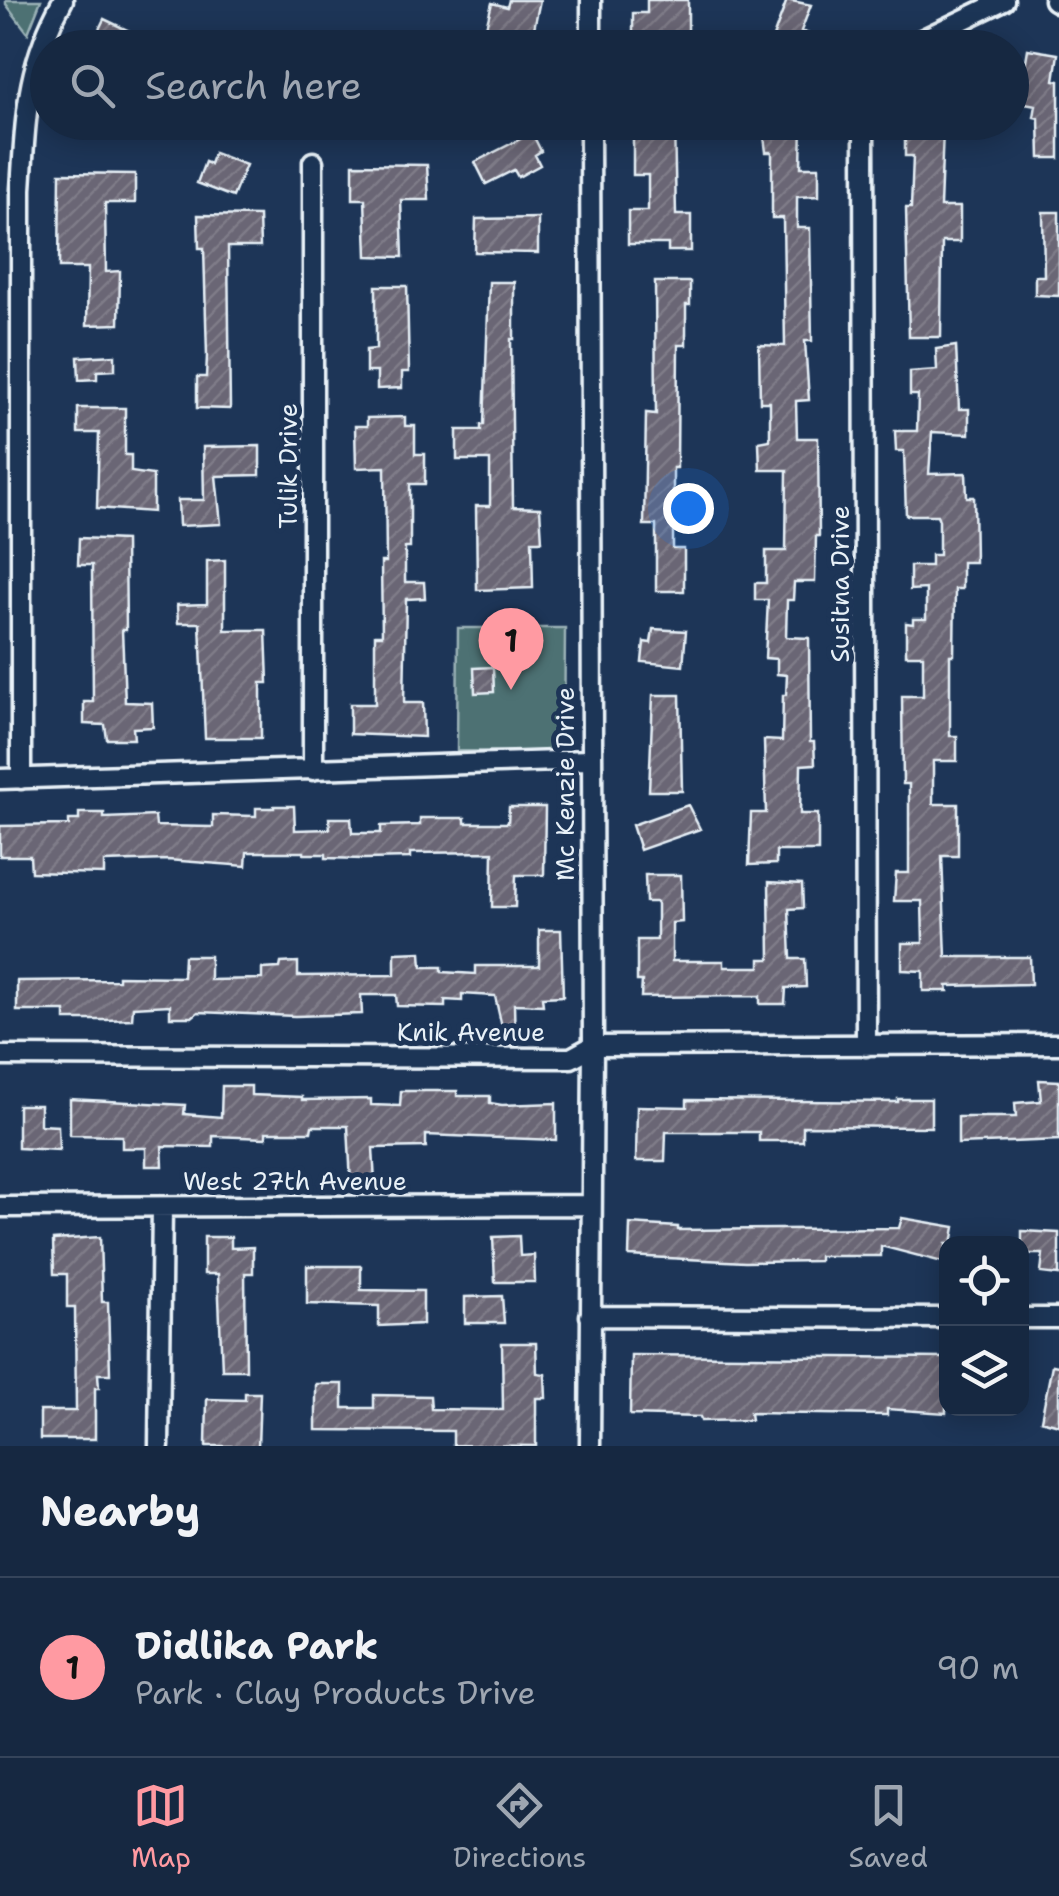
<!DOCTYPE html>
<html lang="en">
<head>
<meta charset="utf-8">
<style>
	body { margin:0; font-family:"Shantell Sans",sans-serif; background:#1f3048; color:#f1f3f6 }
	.controls { position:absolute; right:30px; bottom:30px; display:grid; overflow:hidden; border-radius:20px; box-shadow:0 5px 25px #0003 }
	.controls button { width:90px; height:90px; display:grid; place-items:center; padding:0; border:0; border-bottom:2px solid #35445a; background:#162841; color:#f1f3f6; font:50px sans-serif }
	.you { position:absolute; left:688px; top:508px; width:35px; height:35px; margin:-25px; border:8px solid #fff; border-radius:50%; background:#1a73e8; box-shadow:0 0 0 15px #1a73e833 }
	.badge { display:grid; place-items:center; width:65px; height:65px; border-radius:50%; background:#ff9aa2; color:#111; font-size:32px; font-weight:700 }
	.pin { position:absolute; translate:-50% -82px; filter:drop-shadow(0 2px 5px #0008) }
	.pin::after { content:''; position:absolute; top:52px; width:35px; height:30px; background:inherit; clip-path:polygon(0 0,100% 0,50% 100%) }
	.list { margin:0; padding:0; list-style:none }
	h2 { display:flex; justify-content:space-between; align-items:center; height:130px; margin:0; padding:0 40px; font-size:42px }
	h2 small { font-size:32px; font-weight:400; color:#9ea6b1 }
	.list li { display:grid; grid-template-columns:65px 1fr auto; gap:30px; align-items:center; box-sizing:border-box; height:180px; padding:0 40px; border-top:2px solid #35445a }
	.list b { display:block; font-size:38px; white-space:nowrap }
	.list p { margin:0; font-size:32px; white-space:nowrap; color:#9ea6b1 }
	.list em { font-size:32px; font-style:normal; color:#9ea6b1 }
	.icon { flex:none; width:55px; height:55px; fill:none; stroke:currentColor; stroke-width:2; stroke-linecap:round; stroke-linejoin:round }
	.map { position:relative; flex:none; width:1059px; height:1446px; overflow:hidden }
	.search { position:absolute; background:#162841; box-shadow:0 5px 25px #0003; left:30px; right:30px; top:30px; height:110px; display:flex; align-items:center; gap:25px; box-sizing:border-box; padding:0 35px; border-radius:55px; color:#9ea6b1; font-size:38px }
	.sheet { height:310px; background:#162841 }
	nav { display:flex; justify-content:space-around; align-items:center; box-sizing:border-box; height:140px; border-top:2px solid #35445a; background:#162841; font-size:28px; color:#9ea6b1 }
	nav a { display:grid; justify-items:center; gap:5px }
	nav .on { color:#ff9aa2 }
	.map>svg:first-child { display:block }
	.park { fill:#4d7173; stroke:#9ab1b6; stroke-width:2.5 }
	.building { fill:url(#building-hatch); stroke:#e8f1f8; stroke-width:2.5 }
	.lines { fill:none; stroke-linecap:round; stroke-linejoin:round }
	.minor-casing { stroke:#e8f1f8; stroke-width:25 }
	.minor { stroke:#1d3557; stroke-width:18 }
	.labels { text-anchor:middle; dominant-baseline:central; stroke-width:10; stroke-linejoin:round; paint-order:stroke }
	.street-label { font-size:25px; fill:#e8f1f8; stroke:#1d3557 }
</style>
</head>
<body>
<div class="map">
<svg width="1059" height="1446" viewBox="0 0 1059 1446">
	<defs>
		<pattern id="building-hatch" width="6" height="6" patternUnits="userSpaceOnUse" patternTransform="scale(2.5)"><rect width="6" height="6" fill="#6a6674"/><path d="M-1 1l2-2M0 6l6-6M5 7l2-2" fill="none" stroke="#7f7c89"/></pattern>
	</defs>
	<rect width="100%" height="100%" fill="#1d3557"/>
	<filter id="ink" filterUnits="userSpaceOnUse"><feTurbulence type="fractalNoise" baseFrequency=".01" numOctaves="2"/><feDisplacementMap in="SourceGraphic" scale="20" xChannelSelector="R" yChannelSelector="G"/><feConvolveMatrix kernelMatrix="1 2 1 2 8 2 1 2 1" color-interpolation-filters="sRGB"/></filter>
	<g filter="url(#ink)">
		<!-- park -->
		<path class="park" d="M6,0H41L28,33L6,4Z
			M458,628H565L564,752L457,751Z"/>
		<!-- building -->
		<path class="building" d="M509,0H540L532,38L486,27L492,3L507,7Z
			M647,0H688V48H660V42H633V13H647Z
			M787,0L811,5L801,31L814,36L810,48H769Z
			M104,19L165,48H90Z
			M1028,49L1058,54L1054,80L1059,81V158H1040L1039,118L1034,117L1036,105L1019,102Z
			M629,122H674L676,215H691V251H668V244H628V211H648V175H633V137H629Z
			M773,122H802L801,167H819V196L797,197V228H810L812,341H805L809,400L796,401L797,438H818L819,536H816L815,582H794L793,600H787L786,637L809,638L810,742H814L815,764L801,765L800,814H818V851H776V864L749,865L751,813H766L764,740L782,741L783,695H786L787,675L777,674V659L765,658L768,600H755V583H766V551H786L787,470H760L759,442L770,440V402H760L759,345L785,346L783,218H772V152H766L764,136H772Z
			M905,129L943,130L940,207H960V242H942L941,337H909L906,208H911L913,156H905Z
			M532,133L541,151L535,155L540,165L518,177L514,170L486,184L475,162Z
			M214,153L246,165L233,197L197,183L205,162L210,164Z
			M353,164L427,165L429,200H401L403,257L367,256L365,199H353Z
			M60,173L135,174V203H105L106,272L120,271L119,324L87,325L88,268H59Z
			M1043,212H1059V296L1035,295V276H1044Z
			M198,215L259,216L260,247H228L230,409L197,408V377H206L207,356L204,248H199Z
			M538,218V253L475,252L476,219Z
			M489,282H514V339H511L513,507L540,508L542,541H532L533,588L477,590L476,506H490V460H457V430H481V425H484Z
			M655,282H690V305H686V345H678L677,468H673V549H684V591H656V525H644L646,413L656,414Z
			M376,286H407L409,372H402V388L377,389V372H366V350L376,349Z
			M956,346L959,409H969V434L932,432L929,474L966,473L967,497H974L975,562H962V589H955L954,655H950V736H957V761H933V804H958V856H942L946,957H1030L1031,984L947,986L948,991H923V971L902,970V943H923L922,901H894L896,873H909V784H903L902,696H923V655H906V623L913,624V619H926V589L910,590V566H931V555H939V520L937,515H906L904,451H896L895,431H917L918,395H910V372L937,370L936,349Z
			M115,355V370L97,371V379L79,380L78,357Z
			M78,408H125V455H131V472L153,475V512L97,508L99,433H78Z
			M405,417V426H415V454H425V484H410V548H405V582H424L425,598L406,599L404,703H423L424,737L350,734V704H375V635H382L381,562H386L385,467L356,468L355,426H367V418Z
			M260,446V475L216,476L221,524L179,526L178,500H204L203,447Z
			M79,538L125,540L126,630H122L125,702L152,703L153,727L133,728L134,739H107L105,725L84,724V702H93L92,565H78Z
			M225,560V630H266L268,683H261V738H205L200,623H178L177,605L207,604V561Z
			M653,629L686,631L683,666L642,662L644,642L651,643Z
			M493,667L494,692L475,693L474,668Z
			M653,695H680L682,791H649Z
			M688,805L700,829L640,850L632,825Z
			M274,806H294L295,830L330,829L329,818H351L352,833H381V826L420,825V818H465V823H508L509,807H545L544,875H516L515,907H492L493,852L410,853V858L364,859L326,858V854H304V852H247L246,866L167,860L104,862V874L31,872L30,856H0V826L69,825V820H79V813H104V818L155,816L156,826L213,827V815L256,816V808H274Z
			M645,875H681L682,922L672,923V961H724V967H760V959H770L769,882L802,884L803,908L789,909L791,959H805L806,987L786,988L785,1004H760V996L641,997L642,981H637V940H657V902H646Z
			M539,930H561L563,996L542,997L543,1005L514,1004L515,1045H506L495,996L462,994V1001L445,1000V1007L397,1006L396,995H361L362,1014L295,1016L198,1012L192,1017H170V1005L133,1007L132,1019L105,1020H65V1011H17V981L118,980V976L183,977L184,956H210V980L262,979V969L280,968L281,963L298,962V976L395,975V953L421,952L422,967H442V972L476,974V966H539Z
			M1039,1080L1059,1081V1140L958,1144V1117H1016L1015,1103L1041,1101Z
			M222,1086H251V1095L302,1097V1100L371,1099V1105L400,1106L401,1091H457V1096H490V1103L502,1105L556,1103V1140L426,1135V1147L373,1148L375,1183H351L348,1126H312L311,1132H266V1138L213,1136V1147L162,1146L163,1166H146V1148H122V1136L70,1135V1099L185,1105L184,1114L221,1117Z
			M898,1099H931V1127L803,1126V1141H759V1132H666L665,1161H636L637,1106L687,1107V1100L898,1102Z
			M18,1105H40V1125L58,1126L59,1150L18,1148Z
			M902,1218L955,1227L952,1244H946V1263L881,1246V1256H819V1261L745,1262L629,1256L630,1224L678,1227V1230L899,1228Z
			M1022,1231L1059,1233V1275L1041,1273L1043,1254H1022Z
			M519,1236L520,1256L534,1255L535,1282H495L493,1237Z
			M100,1237L102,1302H108L110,1374H98L99,1388H95V1439H40V1411H76L75,1307H67V1274H54L53,1240Z
			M204,1237H231V1248L253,1247V1273H245L246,1370H222L218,1274H204Z
			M307,1266H361V1290L423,1291V1324L379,1326V1306L307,1304Z
			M502,1296L504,1323H465V1297Z
			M502,1343H536L537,1373L545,1374L546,1398H536V1446L453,1445V1431L316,1430V1384H343V1408H374V1395L430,1396L431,1409L503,1410Z
			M631,1355L946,1358V1413L887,1409V1415L750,1413L751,1420L701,1421L700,1417L630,1415Z
			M1052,1365L1059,1366V1425L1041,1420Z
			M245,1393H260L258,1446H206L207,1399L245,1400Z"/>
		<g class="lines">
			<!-- minor casing -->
			<g class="minor-casing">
				<path id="minor" d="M1054,0L1059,3
					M591,48V0
					M905,48L1004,0
					M590,122L593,1046L590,1446
					M864,122L866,1046
					M313,162V770
					M0,779L589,760
					M21,779V189C26,115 26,66 63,0
					M0,1056L571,1058L593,1046L1059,1044
					M0,1207L591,1205
					M590,1316L946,1318
					M1022,1318H1059
					M159,1446L162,1207"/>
			</g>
			<!-- minor -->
			<use href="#minor" class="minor"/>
		</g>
	</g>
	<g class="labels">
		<!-- street labels -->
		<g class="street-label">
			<text transform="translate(288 466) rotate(-90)">Tulik Drive</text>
			<text transform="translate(840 584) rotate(-90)">Susitna Drive</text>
			<text transform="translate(565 784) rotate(-90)">Mc Kenzie Drive</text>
			<text x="471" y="1032">Knik Avenue</text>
			<text x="295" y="1181">West 27th Avenue</text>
		</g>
	</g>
</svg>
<div class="controls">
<button><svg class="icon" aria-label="locate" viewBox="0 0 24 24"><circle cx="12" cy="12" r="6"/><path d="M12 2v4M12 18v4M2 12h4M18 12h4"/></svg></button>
<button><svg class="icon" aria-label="layers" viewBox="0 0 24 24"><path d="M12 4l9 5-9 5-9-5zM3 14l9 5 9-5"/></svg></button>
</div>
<div class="you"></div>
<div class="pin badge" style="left:511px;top:690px">1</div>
<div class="search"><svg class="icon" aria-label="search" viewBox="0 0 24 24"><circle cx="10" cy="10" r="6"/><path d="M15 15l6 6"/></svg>Search here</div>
</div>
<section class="sheet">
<h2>Nearby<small></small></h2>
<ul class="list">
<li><span class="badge">1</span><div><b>Didlika Park</b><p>Park · Clay Products Drive</p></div><em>90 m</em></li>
</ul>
</section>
<nav>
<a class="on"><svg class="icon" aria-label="map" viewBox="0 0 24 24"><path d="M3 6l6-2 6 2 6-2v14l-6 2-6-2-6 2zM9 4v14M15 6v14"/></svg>Map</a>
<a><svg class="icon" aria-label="directions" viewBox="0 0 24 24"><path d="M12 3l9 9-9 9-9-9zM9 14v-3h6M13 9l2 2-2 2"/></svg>Directions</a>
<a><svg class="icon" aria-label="saved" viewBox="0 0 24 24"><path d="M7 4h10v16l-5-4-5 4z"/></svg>Saved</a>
</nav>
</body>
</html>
